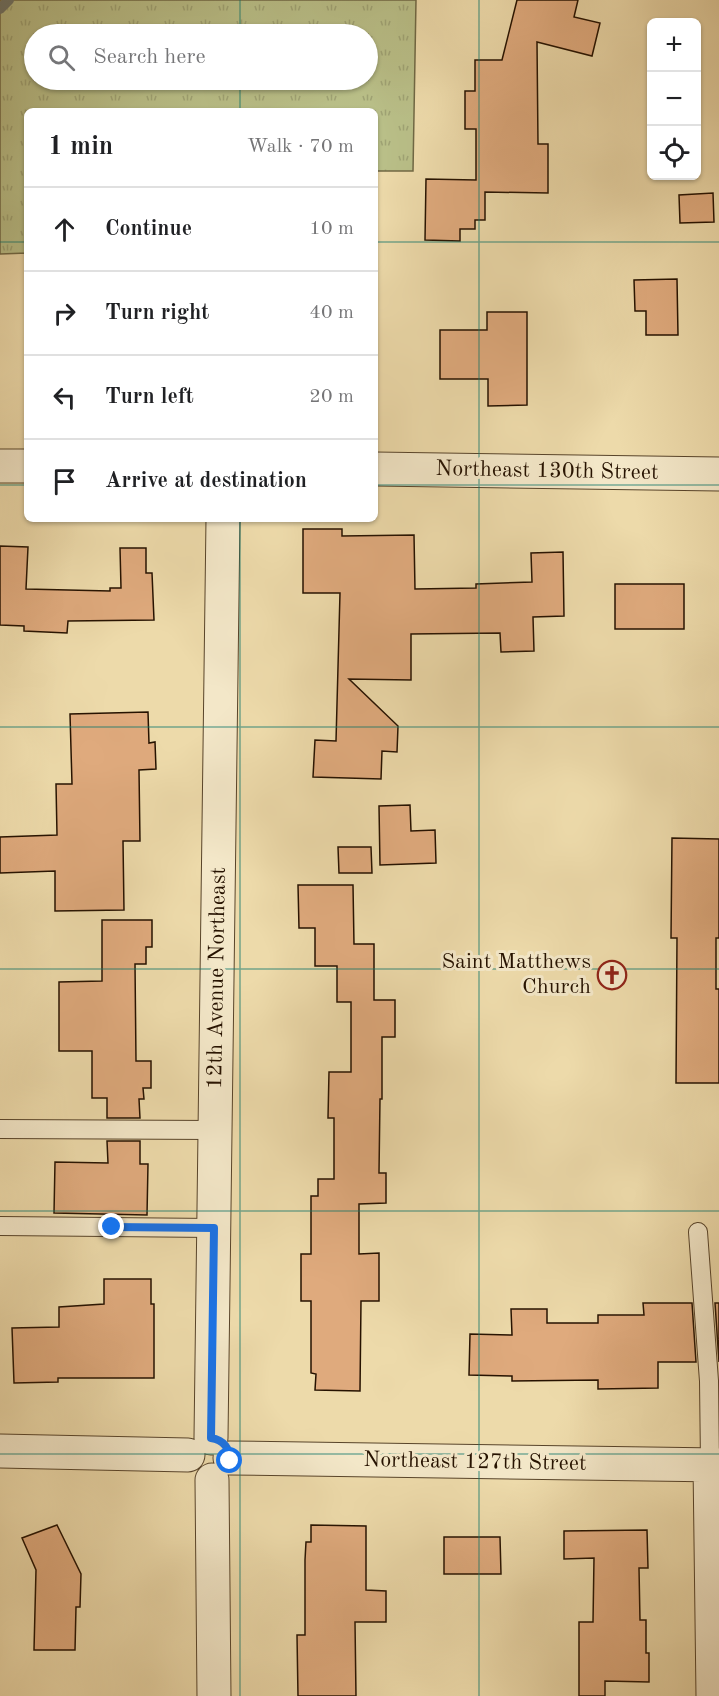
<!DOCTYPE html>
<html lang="en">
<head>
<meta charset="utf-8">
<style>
	body { margin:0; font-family:"Old Standard TT",serif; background:#f2f2f2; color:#202124 }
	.controls { position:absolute; right:18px; top:18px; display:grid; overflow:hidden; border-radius:9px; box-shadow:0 2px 4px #0004 }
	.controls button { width:54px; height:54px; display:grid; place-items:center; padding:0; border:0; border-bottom:2px solid #e0e0e0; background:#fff; color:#202124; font:30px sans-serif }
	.stop { position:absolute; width:18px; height:18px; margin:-14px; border:4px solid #1a73e8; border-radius:50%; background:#fff }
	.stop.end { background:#1a73e8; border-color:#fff; box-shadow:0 2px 6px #0008 }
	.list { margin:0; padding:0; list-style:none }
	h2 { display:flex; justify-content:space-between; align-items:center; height:78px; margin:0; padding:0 24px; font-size:26px }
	h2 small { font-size:20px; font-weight:400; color:#757577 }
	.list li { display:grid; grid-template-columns:39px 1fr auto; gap:18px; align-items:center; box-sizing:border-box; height:84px; padding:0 24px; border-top:2px solid #e0e0e0 }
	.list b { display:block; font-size:22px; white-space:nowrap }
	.list em { font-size:20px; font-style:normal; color:#757577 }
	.icon { flex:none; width:33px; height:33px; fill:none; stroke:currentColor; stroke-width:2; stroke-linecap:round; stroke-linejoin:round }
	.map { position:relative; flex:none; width:719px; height:1696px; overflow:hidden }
	.search { position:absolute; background:#fff; box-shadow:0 2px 4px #0004; left:24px; top:24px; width:354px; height:66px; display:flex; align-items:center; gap:15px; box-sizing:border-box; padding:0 21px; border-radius:33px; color:#757577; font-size:22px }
	.panel { position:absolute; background:#fff; box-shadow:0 2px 4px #0004; left:24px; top:108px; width:354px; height:414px; border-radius:9px }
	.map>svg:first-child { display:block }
	.park { fill:url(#park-tufts); stroke:#706844; stroke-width:1.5; fill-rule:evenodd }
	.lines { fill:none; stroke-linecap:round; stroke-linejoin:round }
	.stream { stroke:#6e766c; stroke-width:10 }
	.building { fill:#dfaa7d; stroke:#261200; stroke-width:1.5 }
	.service-casing { stroke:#58442a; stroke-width:20 }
	.minor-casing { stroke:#58442a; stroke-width:35 }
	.service { stroke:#f3e7c8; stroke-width:18 }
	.minor { stroke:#f3e7c8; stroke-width:33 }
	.route { stroke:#1a73e8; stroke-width:8 }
	.grid { fill:none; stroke:#0f766e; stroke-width:1.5; stroke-opacity:0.55 }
	.labels { text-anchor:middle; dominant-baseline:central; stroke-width:6; stroke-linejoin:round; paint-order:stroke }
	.street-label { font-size:22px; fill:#261200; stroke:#f3e7c8 }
	.poi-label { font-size:22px; fill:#261200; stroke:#f3e7c8; text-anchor:end }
</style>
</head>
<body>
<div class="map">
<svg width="719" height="1696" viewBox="0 0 719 1696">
	<defs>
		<pattern id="park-tufts" width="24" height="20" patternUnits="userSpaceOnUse" patternTransform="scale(1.5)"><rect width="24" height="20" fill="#b9bf88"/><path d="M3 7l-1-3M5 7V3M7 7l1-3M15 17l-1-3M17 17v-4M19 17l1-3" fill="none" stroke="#9fa374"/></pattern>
	</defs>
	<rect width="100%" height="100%" fill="#eddaaa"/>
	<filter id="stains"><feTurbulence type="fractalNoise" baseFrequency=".00333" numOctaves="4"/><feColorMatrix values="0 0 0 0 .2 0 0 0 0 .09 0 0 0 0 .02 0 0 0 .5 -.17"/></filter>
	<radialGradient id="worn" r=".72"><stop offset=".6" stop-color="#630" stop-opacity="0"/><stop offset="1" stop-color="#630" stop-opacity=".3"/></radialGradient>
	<!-- park -->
	<path class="park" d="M0,0H416L413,171H375V111H27V253L0,254ZM34,34H368V80H34Z"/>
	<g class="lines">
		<!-- stream -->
		<path class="stream" d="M0,9L9,0"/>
	</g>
	<!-- building -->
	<path class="building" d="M517,0H578L574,17L600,23L592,56L537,42L538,144H548V193L485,192V220H475V229H460V241L425,240L426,179L476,180V129H465V91H475V60H502Z
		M713,193L714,222L680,223L679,195Z
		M677,279L678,335H646V311H635L634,280Z
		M487,312H527V405L488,406V379H440V330H487Z
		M303,529H342V536L414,535L415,589L476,588V584L532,582L531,553L563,552L564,616L533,617L534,651L501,652L500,633L411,634V680L349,679L398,726L397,752L382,751L381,779L313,777L315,740L336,741L340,593H303Z
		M0,546L28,547L26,589L110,591V588H121L120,548H146V573H152L154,620L68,621L67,633L24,631V626L0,625Z
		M615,584H684V629H615Z
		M148,712L149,743L155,742L156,769L139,770L140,841H123L124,910L55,911V871L0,873V837L57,835L56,784H72L70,714Z
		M410,805L411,831L435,830L436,863L380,865L379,806Z
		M672,838L719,839V938H716V989H719V1083H676L677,938H671Z
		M338,847H371L372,873H339Z
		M298,885H353L354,944H374V1000H395V1037H382V1099H380L379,1173H386V1203L359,1204V1254L379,1253V1301H361L360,1391L315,1390L316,1374L311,1373V1301H301V1254H311V1196H318V1179H334V1118H328L329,1072H351V1002H337V966H315V928H299Z
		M102,920H152V947H146V964H135L136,1061H151V1088H143L144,1099H139L140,1118H107V1098H92V1051H59V982L102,981Z
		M107,1141H140V1164H148L147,1215L54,1213L55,1162L108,1163Z
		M104,1279H151V1304H154V1378H58V1382L14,1383L12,1328L59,1327V1307L104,1304Z
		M643,1303H692L696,1362H658V1388L598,1389V1380L512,1381V1376L469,1375L470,1334L512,1335L511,1309H547V1323H598V1315H644Z
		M715,1303H719V1362Z
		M57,1525L81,1574L80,1607H76L75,1650H34L36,1570L22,1538Z
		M311,1525L366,1526V1590L386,1591V1622H355L356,1696H298L297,1635H305V1560L306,1542H311Z
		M647,1530L648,1568H639L640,1620H646V1653H649V1682L605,1681V1696H579V1622H593L594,1558L564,1559V1531Z
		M444,1537H500L501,1574H444Z"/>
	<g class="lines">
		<!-- service casing -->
		<g class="service-casing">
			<path id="service" d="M0,1129L215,1130
				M0,1226L214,1228
				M698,1232L709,1381L710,1464"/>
		</g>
		<!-- minor casing -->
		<g class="minor-casing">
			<path id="minor" d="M0,466H27
				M375,469L719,474
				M211,1438L223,519
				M0,1451L188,1455
				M230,1458L719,1465
				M710,1464L713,1696
				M212,1480L214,1696"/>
		</g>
		<!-- service -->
		<use href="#service" class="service"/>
		<!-- minor -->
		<use href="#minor" class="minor"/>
	</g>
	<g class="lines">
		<!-- route -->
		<path class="route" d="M112,1227L214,1228L211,1438C224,1440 230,1449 230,1461"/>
	</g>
	<!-- grid -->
	<path class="grid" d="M240,0V34M479,0V1696M240,80V111M0,242H27M375,242H719M0,485H27M375,485H719M240,519V1696M0,727H719M0,969H719M0,1211H719M0,1454H719"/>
	<!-- icons -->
	<defs>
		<g id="church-ring" transform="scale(1.5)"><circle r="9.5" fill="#f3e7c8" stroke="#8f2418" stroke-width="1.5"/><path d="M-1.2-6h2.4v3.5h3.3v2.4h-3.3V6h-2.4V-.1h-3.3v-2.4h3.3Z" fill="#8f2418"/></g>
	</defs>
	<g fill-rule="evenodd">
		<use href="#church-ring" x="612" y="975"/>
	</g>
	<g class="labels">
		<!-- street labels -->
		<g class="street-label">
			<text transform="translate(547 471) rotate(1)">Northeast 130th Street</text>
			<text transform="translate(217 978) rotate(-89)">12th Avenue Northeast</text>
			<text transform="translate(475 1462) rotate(1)">Northeast 127th Street</text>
		</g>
		<!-- poi labels -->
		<g class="poi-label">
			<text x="591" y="962">Saint Matthews<tspan x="591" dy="25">Church</tspan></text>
		</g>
	</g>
	<rect width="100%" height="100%" filter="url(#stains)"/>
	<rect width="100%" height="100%" fill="url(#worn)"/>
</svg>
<div class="controls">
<button>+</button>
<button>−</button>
<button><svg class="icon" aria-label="locate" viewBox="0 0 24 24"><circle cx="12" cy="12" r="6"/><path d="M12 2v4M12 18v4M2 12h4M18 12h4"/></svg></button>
</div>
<div class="stop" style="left:230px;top:1461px"></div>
<div class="stop end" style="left:112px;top:1227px"></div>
<div class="search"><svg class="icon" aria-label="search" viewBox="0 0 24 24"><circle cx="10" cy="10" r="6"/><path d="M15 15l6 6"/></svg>Search here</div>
<section class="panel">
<h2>1 min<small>Walk · 70 m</small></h2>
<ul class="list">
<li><svg class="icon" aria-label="ahead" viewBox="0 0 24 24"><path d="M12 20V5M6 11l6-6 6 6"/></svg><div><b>Continue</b></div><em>10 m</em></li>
<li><svg class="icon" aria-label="right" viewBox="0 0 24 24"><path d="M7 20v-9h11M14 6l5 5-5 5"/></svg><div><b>Turn right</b></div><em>40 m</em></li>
<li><svg class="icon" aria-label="left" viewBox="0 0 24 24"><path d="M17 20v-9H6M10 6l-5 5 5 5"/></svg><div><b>Turn left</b></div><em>20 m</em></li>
<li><svg class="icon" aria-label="arrive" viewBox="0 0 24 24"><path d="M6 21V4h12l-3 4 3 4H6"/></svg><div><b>Arrive at destination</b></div></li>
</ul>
</section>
</div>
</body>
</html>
